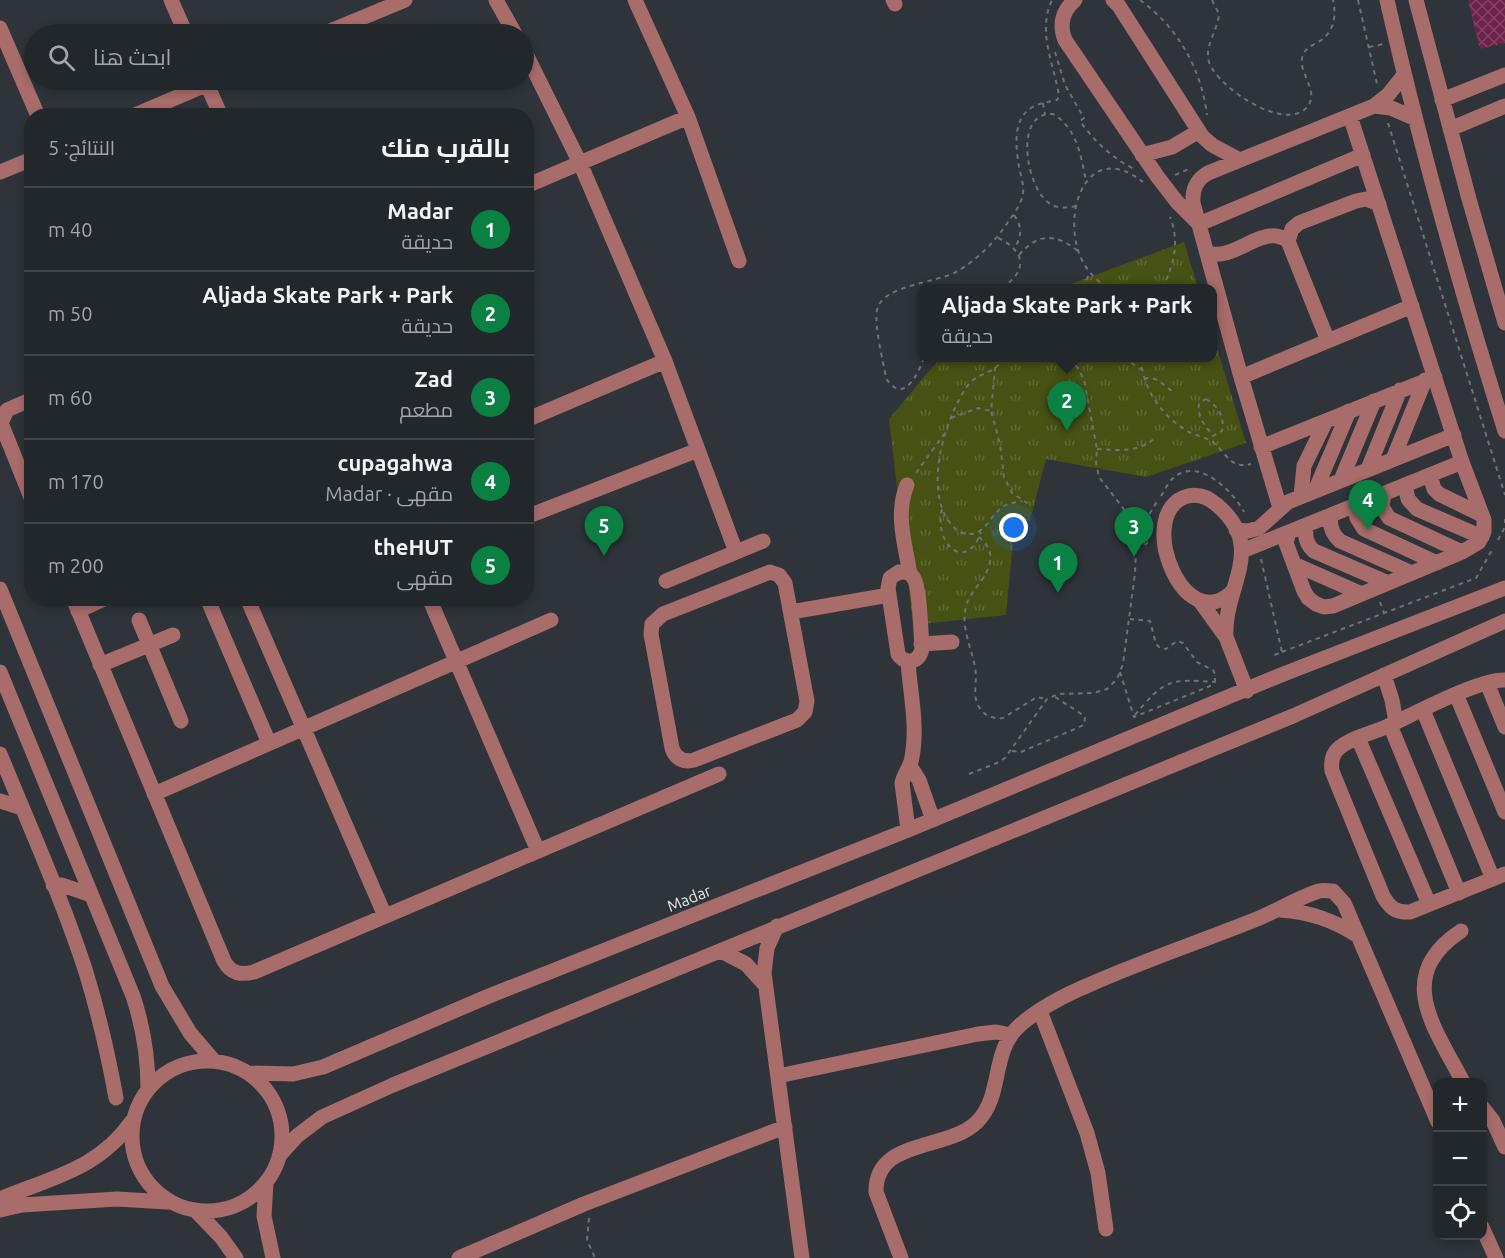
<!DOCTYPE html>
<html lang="ar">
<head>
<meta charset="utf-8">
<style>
	body { margin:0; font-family:Ubuntu,Cairo,sans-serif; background:#2a2f33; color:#f1f3f6; direction:rtl }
	.controls { position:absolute; right:18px; bottom:18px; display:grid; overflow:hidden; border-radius:12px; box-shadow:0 3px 9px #0003 }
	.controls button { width:54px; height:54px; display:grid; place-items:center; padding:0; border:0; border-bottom:2px solid #3f4447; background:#22272b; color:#f1f3f6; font:30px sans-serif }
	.you { position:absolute; left:1014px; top:528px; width:21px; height:21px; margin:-15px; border:4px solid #fff; border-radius:50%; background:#1a73e8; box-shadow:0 0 0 9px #1a73e833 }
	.badge { display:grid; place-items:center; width:39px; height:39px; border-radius:50%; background:#0b8043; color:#fff; font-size:20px; font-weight:700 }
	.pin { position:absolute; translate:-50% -50px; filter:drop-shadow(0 2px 3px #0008) }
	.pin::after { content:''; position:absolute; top:32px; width:21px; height:18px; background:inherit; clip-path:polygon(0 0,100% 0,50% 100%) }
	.popup { position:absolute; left:917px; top:284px; width:300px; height:78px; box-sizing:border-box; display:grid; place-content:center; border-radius:12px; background:#22272b; filter:drop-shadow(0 2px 4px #0005); font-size:20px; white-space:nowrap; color:#a2a5a9 }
	.popup b { font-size:22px; color:#f1f3f6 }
	.popup::after { content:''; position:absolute; left:50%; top:100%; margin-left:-12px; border:12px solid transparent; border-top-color:#22272b }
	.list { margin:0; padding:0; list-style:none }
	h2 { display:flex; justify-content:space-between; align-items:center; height:78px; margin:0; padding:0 24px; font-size:26px }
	h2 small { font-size:20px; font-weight:400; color:#a2a5a9 }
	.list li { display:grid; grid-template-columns:39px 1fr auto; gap:18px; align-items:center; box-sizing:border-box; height:84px; padding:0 24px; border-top:2px solid #3f4447 }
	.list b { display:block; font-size:22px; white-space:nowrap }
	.list p { margin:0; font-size:20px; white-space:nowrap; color:#a2a5a9 }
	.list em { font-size:20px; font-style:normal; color:#a2a5a9 }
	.icon { flex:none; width:33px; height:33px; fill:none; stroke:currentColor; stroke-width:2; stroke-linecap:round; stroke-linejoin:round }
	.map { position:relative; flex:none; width:1505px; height:1258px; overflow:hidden; direction:ltr }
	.search { position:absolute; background:#22272b; box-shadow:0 3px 9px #0003; left:24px; top:24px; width:510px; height:66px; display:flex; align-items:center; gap:15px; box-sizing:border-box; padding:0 21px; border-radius:33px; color:#a2a5a9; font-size:22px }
	.panel { position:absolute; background:#22272b; box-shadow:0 3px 9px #0003; left:24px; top:108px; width:510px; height:498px; border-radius:24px; direction:rtl }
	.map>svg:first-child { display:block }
	.park { fill:url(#park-tufts) }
	.building { fill:url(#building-cross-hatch) }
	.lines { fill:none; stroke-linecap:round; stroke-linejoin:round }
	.path { stroke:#6d7277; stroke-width:2; stroke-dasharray:4.5 4.5; stroke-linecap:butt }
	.minor { stroke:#a86c6a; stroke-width:15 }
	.labels { text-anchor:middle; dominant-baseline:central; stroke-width:4.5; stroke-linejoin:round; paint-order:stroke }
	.street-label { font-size:16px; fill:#e5e8eb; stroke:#2e3439 }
</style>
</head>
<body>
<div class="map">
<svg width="1505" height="1258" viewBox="0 0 1505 1258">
	<defs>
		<pattern id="park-tufts" width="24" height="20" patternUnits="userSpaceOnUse" patternTransform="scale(1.5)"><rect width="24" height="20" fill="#465113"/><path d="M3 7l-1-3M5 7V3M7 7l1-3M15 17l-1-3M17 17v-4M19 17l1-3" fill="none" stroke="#616a36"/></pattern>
		<pattern id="building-cross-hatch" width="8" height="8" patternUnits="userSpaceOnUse" patternTransform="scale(1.5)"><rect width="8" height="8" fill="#6d2349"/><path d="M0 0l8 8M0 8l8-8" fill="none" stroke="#824363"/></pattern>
	</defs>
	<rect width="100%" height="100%" fill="#2e3439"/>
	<!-- park -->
	<path class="park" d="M1184,242L1198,288H1060Z
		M1213,335L1246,443L1146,477L1046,459L1030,521L1015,520L1006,615L913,625L889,419L940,358H1212Z"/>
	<!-- building -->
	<path class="building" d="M1468,0H1505V43L1480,49Z"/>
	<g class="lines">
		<!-- path -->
		<path class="path" d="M1140,0C1178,28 1201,68 1207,115
			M1212,0L1219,14C1218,30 1204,46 1209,62C1217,87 1285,133 1307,107C1321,91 1296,72 1303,55C1306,46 1317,44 1324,38C1335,28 1336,13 1333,0
			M1358,0L1377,84
			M1369,47L1384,44
			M1055,52L1065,85L1084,118L1080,121C1094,141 1112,158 1134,169
			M1043,103L1045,114
			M1388,123L1505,495
			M1175,175L1189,169
			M1076,206C1067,208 1057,209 1049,203C1026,188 1013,111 1053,114C1077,128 1081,156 1086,181
			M1014,215C1022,226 1022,236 1015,247
			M998,238C1026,251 1028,272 1001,288
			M1019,255C1038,233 1055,233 1078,251
			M1082,288L1090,273
			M1107,288C1095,279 1084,268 1079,253C1063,209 1088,139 1143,182
			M1162,288C1174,266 1180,241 1170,217
			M1191,288L1200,286
			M924,358C918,374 903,406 886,378C883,361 874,325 877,310C882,285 936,283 956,272C977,260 995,242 1008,222C1014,214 1021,204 1023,194C1024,185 1021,176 1019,167C1016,148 1012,120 1031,108C1038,103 1048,102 1057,100L1059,96C1054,64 1037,32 1052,0
			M996,358L991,411L1000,444L1004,477L1012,493L1030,505
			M1005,358C1002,361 999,365 996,367C985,376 975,374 966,388C945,420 927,480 945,515C951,525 957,534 969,534C985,534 990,517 1000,509C1006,503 1014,503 1022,501
			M1124,358L1142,370
			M1141,358C1142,388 1162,417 1189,432C1197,436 1208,438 1214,443C1228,455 1230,469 1251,464
			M1144,379C1156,375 1163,385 1172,391
			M1206,399C1218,406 1225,417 1222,431L1213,436C1205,425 1197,418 1199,403Z
			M951,418L978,408L991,411
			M1097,449C1119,450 1136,453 1154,439
			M916,473L944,434
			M1161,496C1166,488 1170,478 1179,474C1203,461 1234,493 1244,512
			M942,509C933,543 966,574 981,532
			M1505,519V523
			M1149,523L1150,513L1158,500
			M979,537C986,543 992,551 990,561C988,578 971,589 966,606C960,630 974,651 976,675C976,685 973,698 979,707C984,716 993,719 1003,718L1037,697L1047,699
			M1498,540L1505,527
			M1136,548L1146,544L1150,540
			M1261,559L1282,652L1272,656
			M1380,602L1384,613
			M1282,652L1476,578L1492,550
			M1120,672L1134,717L1210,686L1215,682V674L1213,670L1197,662L1183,643L1177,641L1166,649L1160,648L1156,644L1150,621L1130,619
			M1135,715C1165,679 1169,679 1215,682
			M1012,751L1021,752L1084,725L1085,718L1083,715L1052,695
			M969,774L997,763L1005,758L1047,699L1058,694L1093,693L1107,689L1117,679L1123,664L1135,573L1136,548L1133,534L1123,508L1099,477L1096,463L1097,449L1084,380L1078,368L1068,358
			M589,1218L587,1240L595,1258"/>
		<!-- minor -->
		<path class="minor" d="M171,0L186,34
			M496,0L515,34
			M635,0L688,117L739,261
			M893,0L895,4
			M1075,0C1062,11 1059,25 1065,40L1157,176L1177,202L1199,224
			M1113,0L1119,6L1202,136L1212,145L1240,160
			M1387,0C1420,146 1460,288 1505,431
			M1416,0L1469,199L1505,323
			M0,28L38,116
			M323,34L405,0
			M524,50L580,163L665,361L736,552
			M205,80L221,116
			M1442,100L1505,75
			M1374,106L1391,108L1414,118
			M133,116L217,80
			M1450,129L1505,106
			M1142,155L1172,147L1199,131
			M0,172L32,159
			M526,186L688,117
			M1199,224L1363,155
			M1208,253C1235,262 1263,222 1288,241
			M1328,341L1288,241L1292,229L1299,223L1356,201L1366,199L1379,204
			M1241,377L1412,306
			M32,399L7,410L1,423L32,500
			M526,420L665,361
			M1261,447L1435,377
			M1393,459L1425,380
			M1368,469L1400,390
			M1430,475L1434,489L1439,494L1482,515
			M1341,480L1374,401
			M907,485C895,514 905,544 910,574
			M1405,485L1408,499L1417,509L1482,537
			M1315,491L1349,411
			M1384,494L1382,507L1389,518L1462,552
			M1301,496L1304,466L1326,421
			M1355,505L1357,518L1364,529L1437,563
			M1280,508L1241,377L1193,203C1192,189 1196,180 1208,173L1374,106L1388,95L1404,75
			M1331,515C1329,526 1332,534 1340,541L1412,573
			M526,517L698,450
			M1307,525C1304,535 1306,544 1314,551L1388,583
			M1236,530L1248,531L1259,528L1288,502L1454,435
			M1289,532L1286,543L1304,591L1308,598L1316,604L1324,607L1333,606L1462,552L1479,542L1484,532V520L1462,462L1350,116
			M1242,551L1462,462
			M1294,564L1362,594
			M770,572L779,575L785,583L807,701L805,712L797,720L694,760C683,763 675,758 672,748L651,634L652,624L663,614Z
			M899,572C905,572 909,572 913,577C920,585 921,636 922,649C919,662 906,666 898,654L888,588L890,578Z
			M666,581L763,541
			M0,589L162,986L190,1033L214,1061
			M73,598L224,961C231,974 241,975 254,972L719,774
			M207,598L269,743
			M247,598L385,916
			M429,598L538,851
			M1200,601L1226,637L1247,691
			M78,611L106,598
			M791,612L889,595
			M139,620L181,721
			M1226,637C1223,587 1268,548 1217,505C1209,498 1200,493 1188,496C1133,510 1183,641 1233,591
			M921,644L952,642
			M908,662C910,692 918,726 912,757C911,767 904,773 902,783L908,830
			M100,665L173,635
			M0,672L133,996C143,1026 148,1056 148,1089
			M1384,675L1392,700L1396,722
			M1505,680C1479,679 1414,714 1388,726C1373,733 1350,738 1338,749C1331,755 1331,763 1332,771L1383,896C1390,908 1396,913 1410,912L1505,874
			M1487,683L1505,727
			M1456,694L1505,812
			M1423,710L1493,879
			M1390,725L1459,893
			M1358,738L1429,904
			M0,754C29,825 61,896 85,969C98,1011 108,1054 116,1098
			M910,766L919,780L933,820
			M154,794L551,620
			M0,801L22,808
			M53,885H62L91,895
			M1280,910C1310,912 1333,920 1358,936
			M777,926L767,948L764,973L802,1258
			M1461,931C1393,976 1435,1028 1463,1082
			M721,951L746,964L765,985
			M1040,1011L1087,1133L1098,1173L1106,1229
			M132 1136a75 75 0 1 1 150 0a75 75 0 1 1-150 0Z
			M249,1073L293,1074L323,1067L489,996L908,830L1281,675L1505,588
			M778,1076L978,1034L996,1032L1011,1035
			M1482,1107L1493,1121L1505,1147
			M279,1156L297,1136L322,1117L393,1085L1293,716L1505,621
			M266,1183L264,1216L273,1258
			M0,1199C50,1178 99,1169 132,1121
			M0,1210L22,1205L117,1199L167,1202
			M196,1211L221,1237L236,1258
			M1482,1227L1496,1258
			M459,1258L584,1204L785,1127
			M901,1258L876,1192C875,1138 948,1151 977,1122C1003,1096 991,1054 1017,1028C1037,1009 1067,994 1091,984C1146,960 1202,941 1257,919C1277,911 1299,897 1319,891C1324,890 1328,891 1333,891L1344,903L1438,1122"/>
	</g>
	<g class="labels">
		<!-- street labels -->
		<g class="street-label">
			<text transform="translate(689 898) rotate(-22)">Madar</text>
		</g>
	</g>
</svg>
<div class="controls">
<button>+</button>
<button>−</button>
<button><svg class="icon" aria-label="locate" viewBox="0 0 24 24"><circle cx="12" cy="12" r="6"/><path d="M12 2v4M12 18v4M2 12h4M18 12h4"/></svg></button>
</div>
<div class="you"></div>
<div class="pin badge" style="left:1058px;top:593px">1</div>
<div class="pin badge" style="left:1067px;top:431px">2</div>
<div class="popup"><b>Aljada Skate Park + Park</b>حديقة</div>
<div class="pin badge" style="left:1134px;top:557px">3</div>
<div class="pin badge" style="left:1368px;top:530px">4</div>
<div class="pin badge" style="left:604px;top:556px">5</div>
<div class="search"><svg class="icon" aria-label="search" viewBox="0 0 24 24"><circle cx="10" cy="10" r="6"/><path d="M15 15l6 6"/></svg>ابحث هنا</div>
<section class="panel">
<h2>بالقرب منك<small>النتائج: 5</small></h2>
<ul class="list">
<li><span class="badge">1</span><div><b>Madar</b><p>حديقة</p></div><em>40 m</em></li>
<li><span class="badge">2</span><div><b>Aljada Skate Park + Park</b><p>حديقة</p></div><em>50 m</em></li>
<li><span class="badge">3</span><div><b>Zad</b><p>مطعم</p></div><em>60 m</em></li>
<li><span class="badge">4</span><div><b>cupagahwa</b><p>مقهى · Madar</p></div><em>170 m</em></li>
<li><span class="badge">5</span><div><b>theHUT</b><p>مقهى</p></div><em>200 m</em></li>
</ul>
</section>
</div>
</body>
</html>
